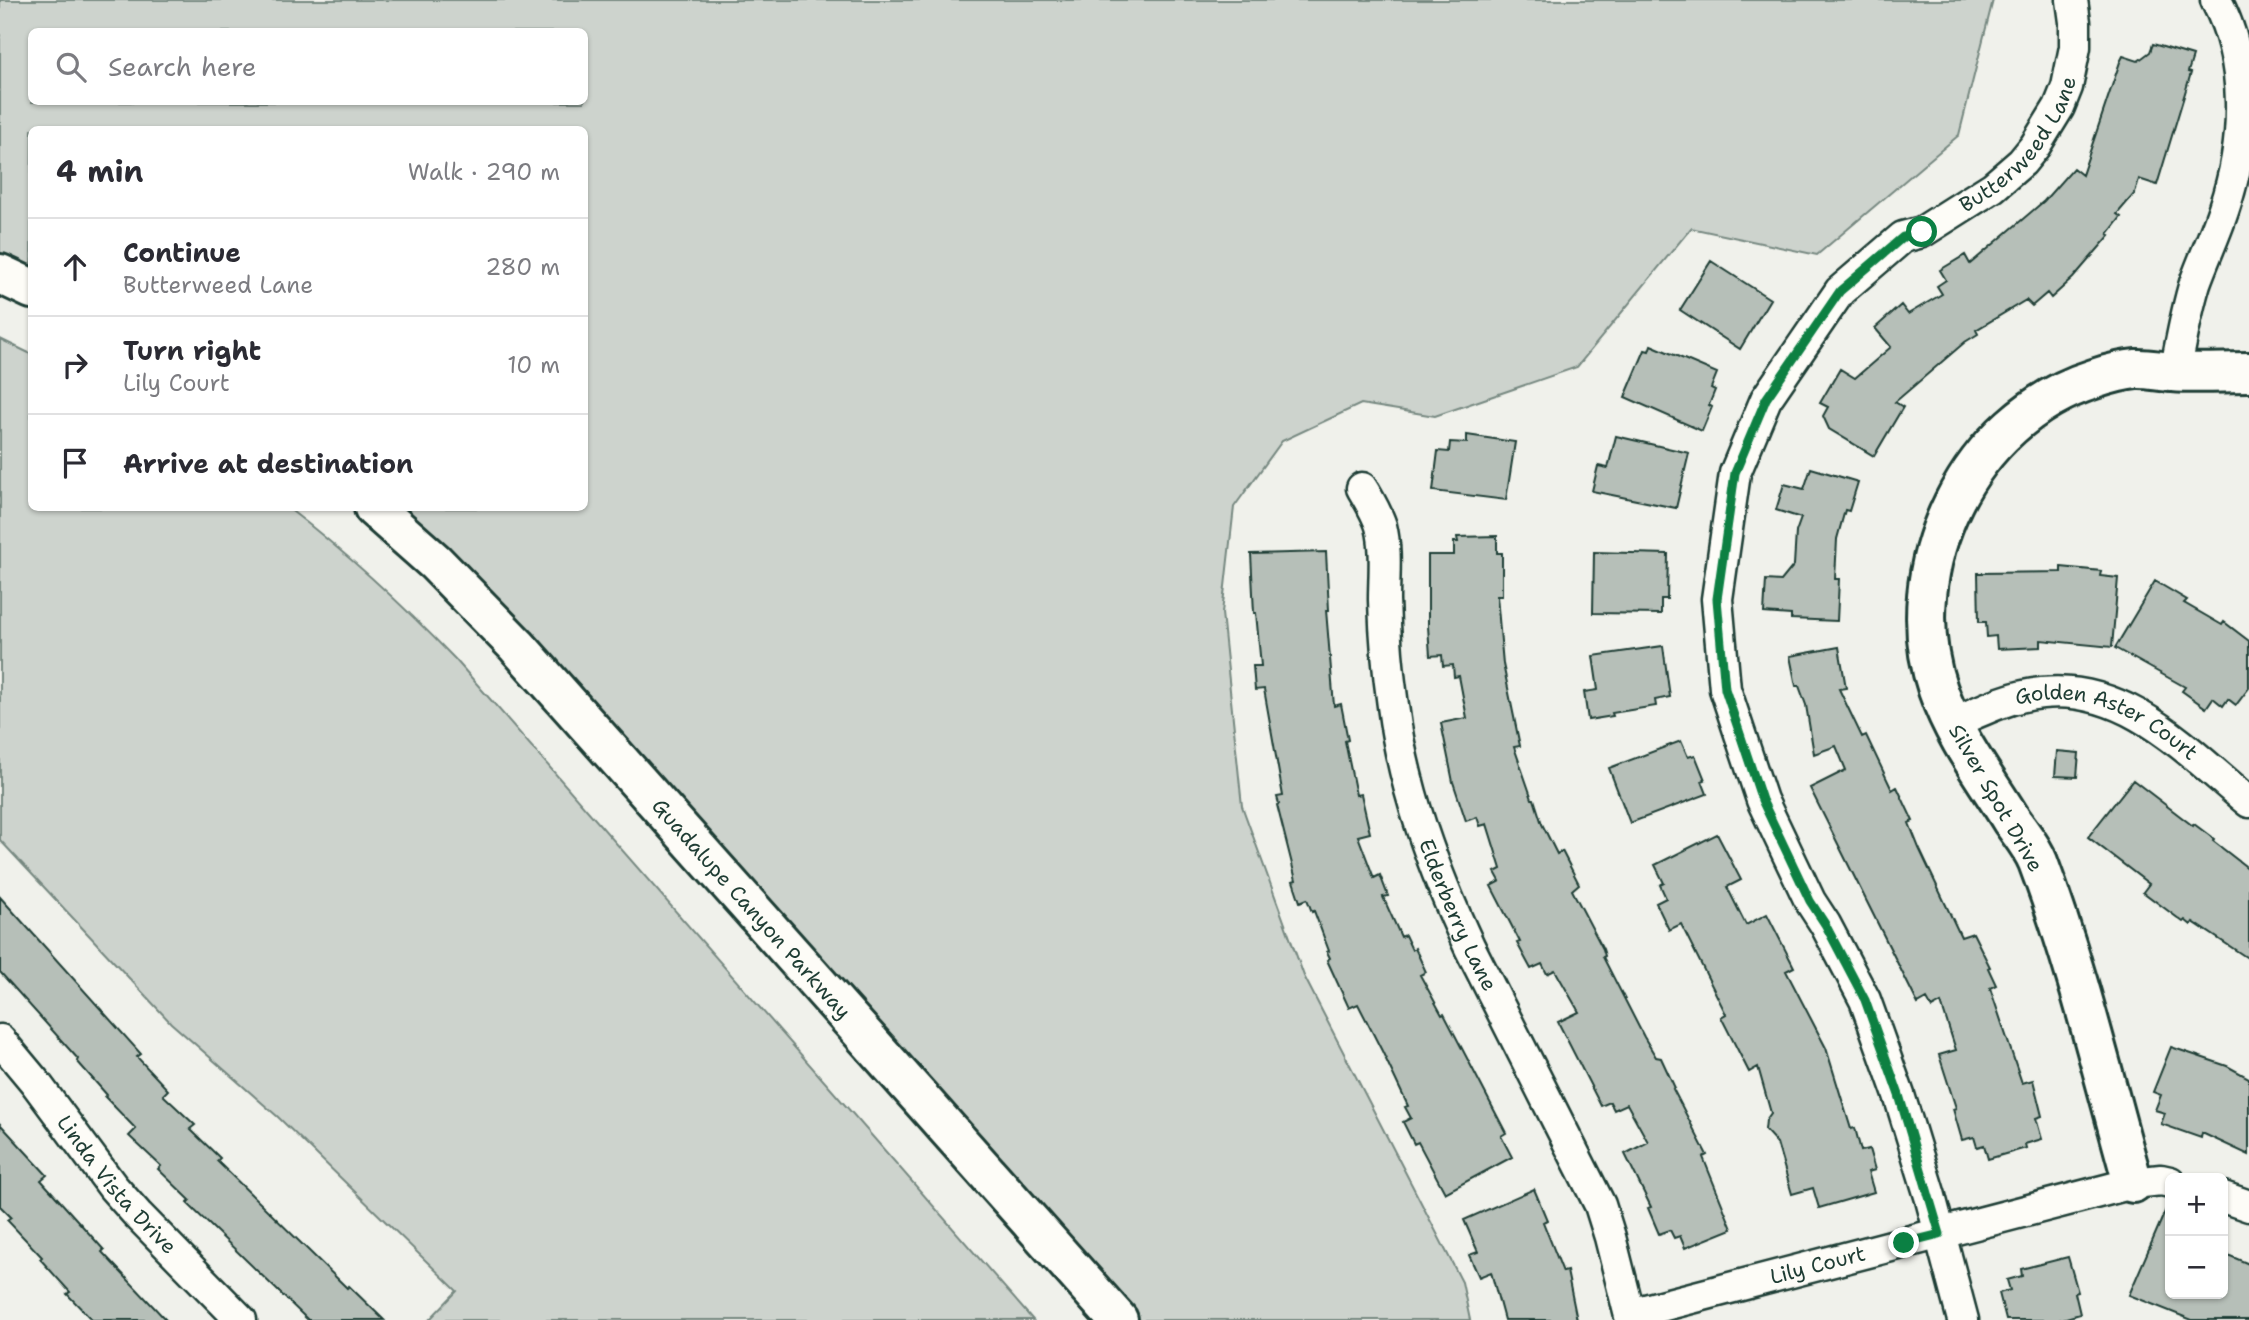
<!DOCTYPE html>
<html lang="en">
<head>
<meta charset="utf-8">
<style>
	body { margin:0; font-family:"Shantell Sans",sans-serif; background:#f2f2f3; color:#2b2b33 }
	.controls { position:absolute; right:21px; bottom:21px; display:grid; overflow:hidden; border-radius:10px; box-shadow:0 2px 5px #0004 }
	.controls button { width:63px; height:63px; display:grid; place-items:center; padding:0; border:0; border-bottom:2px solid #e1e1e2; background:#fff; color:#2b2b33; font:35px sans-serif }
	.stop { position:absolute; width:21px; height:21px; margin:-16px; border:5px solid #0b8043; border-radius:50%; background:#fff }
	.stop.end { background:#0b8043; border-color:#fff; box-shadow:0 2px 7px #0008 }
	.list { margin:0; padding:0; list-style:none }
	h2 { display:flex; justify-content:space-between; align-items:center; height:91px; margin:0; padding:0 28px; font-size:30px }
	h2 small { font-size:23px; font-weight:400; color:#7c7c81 }
	.list li { display:grid; grid-template-columns:46px 1fr auto; gap:21px; align-items:center; box-sizing:border-box; height:98px; padding:0 28px; border-top:2px solid #e1e1e2 }
	.list b { display:block; font-size:26px; white-space:nowrap }
	.list p { margin:0; font-size:23px; white-space:nowrap; color:#7c7c81 }
	.list em { font-size:23px; font-style:normal; color:#7c7c81 }
	.icon { flex:none; width:38px; height:38px; fill:none; stroke:currentColor; stroke-width:2; stroke-linecap:round; stroke-linejoin:round }
	.map { position:relative; flex:none; width:2249px; height:1320px; overflow:hidden }
	.search { position:absolute; background:#fff; box-shadow:0 2px 5px #0004; left:28px; top:28px; width:560px; height:77px; display:flex; align-items:center; gap:18px; box-sizing:border-box; padding:0 24px; border-radius:10px; color:#7c7c81; font-size:26px }
	.panel { position:absolute; background:#fff; box-shadow:0 2px 5px #0004; left:28px; top:126px; width:560px; height:385px; border-radius:10px }
	.map>svg:first-child { display:block }
	.green { fill:#cdd3cd; stroke:#768880; stroke-width:2; fill-rule:evenodd }
	.building { fill:#b6bfb8; stroke:#1f3d34; stroke-width:2 }
	.lines { fill:none; stroke-linecap:round; stroke-linejoin:round }
	.street-casing { stroke:#1f3d34; stroke-width:35 }
	.secondary-casing { stroke:#1f3d34; stroke-width:44 }
	.primary-casing { stroke:#1f3d34; stroke-width:44 }
	.street { stroke:#fdfcf7; stroke-width:30 }
	.secondary { stroke:#fdfcf7; stroke-width:38 }
	.primary { stroke:#fdfcf7; stroke-width:38 }
	.route { stroke:#0b8043; stroke-width:9 }
	.labels { text-anchor:middle; dominant-baseline:central; stroke-width:6; stroke-linejoin:round; paint-order:stroke }
	.street-label { font-size:21px; fill:#1f3d34; stroke:#fdfcf7 }
</style>
</head>
<body>
<div class="map">
<svg width="2249" height="1320" viewBox="0 0 2249 1320">
	<rect width="100%" height="100%" fill="#f0f1eb"/>
	<filter id="ink" filterUnits="userSpaceOnUse"><feTurbulence type="fractalNoise" baseFrequency=".0143" numOctaves="2"/><feDisplacementMap in="SourceGraphic" scale="14" xChannelSelector="R" yChannelSelector="G"/><feConvolveMatrix kernelMatrix="1 2 1 2 8 2 1 2 1" color-interpolation-filters="sRGB"/></filter>
	<g filter="url(#ink)">
		<!-- green -->
		<path class="green" d="M0,0H1993L1959,135L1817,255L1691,228L1577,367L1435,416L1361,404L1282,441L1234,507L1222,613L1242,806L1304,976L1462,1282L1470,1320H1118L374,508H584V130H32L31,289L0,274ZM32,32H584V102H32Z
			M0,339L31,354L32,508H288C348,554 403,605 455,659L1033,1320H429L457,1291L278,1117L171,1023L0,840Z"/>
		<!-- building -->
		<path class="building" d="M2153,44L2193,56L2188,72L2191,73L2157,185L2139,179L2135,193L2117,214L2121,217L2108,234L2110,235L2073,278L2051,298L2047,293L2032,306L2026,300L1976,330L1978,334L1965,342L1895,402L1903,407L1874,456L1829,429L1823,416L1828,407L1820,403L1840,369L1855,378L1891,347L1875,328L1901,305L1908,314L1942,294L1937,286L1946,280L1940,270L1965,255L1970,264L2044,201L2073,168L2082,175L2120,62L2123,56L2138,61L2150,52Z
			M1711,261L1770,299L1740,349L1680,310Z
			M1651,345L1717,373L1711,388L1715,390L1709,405L1712,407L1702,431L1625,397L1645,350L1649,351Z
			M1467,435L1515,442L1506,500L1433,491L1438,451L1449,452L1450,442L1467,443Z
			M1616,436L1689,453L1676,508L1592,491L1598,466L1608,468Z
			M1811,468L1858,482L1849,511L1845,510L1837,539L1835,579H1839L1837,621L1791,619V615L1764,613L1766,580L1781,581L1794,565L1796,532L1801,518L1776,510L1784,484L1804,489Z
			M1497,536V553H1502V596H1497L1503,664L1520,746L1514,747L1532,799H1534L1542,824L1557,854L1562,851L1579,884L1572,890L1603,949L1605,956L1603,957L1644,1037L1656,1057L1661,1058L1675,1088L1673,1089L1707,1155L1703,1157L1732,1229L1685,1248L1680,1236L1674,1238L1670,1230L1659,1234L1648,1208L1651,1207L1625,1154L1648,1142L1627,1104L1614,1110L1610,1102L1601,1106L1558,1022L1579,1012L1555,970L1547,974L1542,964L1531,969L1517,943L1520,942L1491,886L1500,881L1495,872L1501,869L1487,824L1480,826L1477,817L1466,821L1453,782L1441,723L1467,718L1459,676L1454,677L1453,665L1443,666L1442,655L1430,656L1428,626V555H1454V542H1458L1457,537Z
			M1326,552L1329,610H1326L1334,706L1341,704L1348,740L1345,741L1356,795L1361,794L1370,833L1358,836L1374,878L1380,875L1388,896L1383,897L1401,937L1405,935L1412,950L1415,948L1426,972L1420,975L1442,1015L1444,1014L1506,1133L1501,1136L1512,1157L1445,1193L1418,1142L1414,1144L1403,1122L1411,1118L1405,1107L1408,1106L1382,1051L1358,1004L1349,1008L1327,960L1330,958L1327,952L1329,951L1314,911L1312,912L1307,899L1300,902L1293,881L1296,880L1277,805L1279,804L1277,797L1283,796L1264,689L1255,690L1253,666H1261L1256,613H1254L1251,554Z
			M1594,552L1668,554L1667,599H1661V614L1593,613Z
			M2061,567L2101,571L2100,576L2118,578L2112,647L2041,640V647L1997,649L1996,636L1987,637L1986,622H1979L1978,573L2061,572Z
			M2155,581L2187,600L2184,603L2222,625L2224,622L2249,641V688L2236,705L2228,699L2223,706L2213,698L2206,708L2182,691L2185,687L2115,648Z
			M1663,646L1670,697L1655,700L1656,706L1612,713L1613,716L1588,720L1584,692L1598,690L1593,656Z
			M1839,647L1846,688L1839,689L1862,737L1866,735L1892,790L1897,787L1913,821L1909,823L1919,848L1961,937L1973,933L1990,967L1988,968L1996,985L1990,988L2022,1083L2033,1080L2042,1116L2036,1118L2042,1139L2025,1144L2026,1148L1988,1159L1984,1145L1977,1147L1974,1137L1962,1140L1953,1109L1956,1108L1939,1055L1956,1050L1941,1003L1932,1008L1927,999L1918,1004L1810,788L1846,770L1836,746L1814,754L1806,705L1799,686H1796L1790,656Z
			M1681,741L1688,757L1695,755L1705,780L1702,781L1707,794L1630,823L1609,768Z
			M2057,751L2079,753L2077,777L2055,776Z
			M2133,780L2193,826L2194,824L2214,839L2213,841L2249,869V959L2193,922L2191,925L2185,920L2183,922L2143,892L2149,884L2088,837Z
			M1717,834L1741,880L1727,887L1746,925L1767,914L1794,967L1786,971L1826,1048L1851,1129L1855,1128L1861,1151L1869,1149L1875,1170L1868,1172L1874,1192L1819,1208L1813,1188L1792,1194L1777,1143L1765,1130L1766,1120L1771,1113L1758,1067L1749,1072L1721,1017L1726,1014L1681,924L1669,930L1656,903L1666,898L1660,885L1664,883L1655,865Z
			M0,897L141,1054L137,1057L168,1090L163,1095L195,1125L190,1129L220,1158L217,1161L347,1288L349,1286L384,1320H308L187,1203L190,1200L158,1169L161,1166L129,1136L136,1129L105,1097L107,1095L77,1061L78,1059L0,972Z
			M2171,1047L2227,1066L2249,1078V1155L2202,1133L2201,1138L2161,1124L2165,1113L2155,1110L2161,1095L2153,1092Z
			M0,1124L47,1175L41,1180L104,1250L102,1252L166,1320H92L67,1294L70,1292L40,1259L42,1257L7,1220L11,1217L0,1206Z
			M1534,1189L1547,1220L1543,1222L1563,1272L1567,1271L1577,1320H1504L1491,1272L1479,1277L1469,1255L1478,1252L1464,1220Z
			M2170,1200V1294H2223V1267L2228,1255L2249,1264V1320H2192L2129,1295Z
			M2068,1257L2078,1292L2075,1293L2080,1314L2059,1320H2006L1999,1293L2010,1290L2007,1280L2022,1276L2021,1269Z"/>
		<g class="lines">
			<!-- street casing -->
			<g class="street-casing">
				<g id="street">
					<path d="M2175,373C2181,343 2186,312 2195,283C2204,258 2216,233 2224,208C2247,141 2249,62 2216,0"/>
					<path id="s1" d="M1362,488C1369,500 1377,513 1381,526C1387,550 1384,576 1384,600C1385,636 1388,671 1393,706C1404,791 1434,871 1470,948L1600,1205L1610,1237L1631,1320"/>
					<path id="s2" d="M1951,724C1980,711 2010,696 2042,693C2128,684 2188,752 2249,802"/>
					<path id="s3" d="M0,1040L35,1082L113,1187L137,1214L241,1320"/>
					<path d="M2223,1197L2249,1206"/>
					<path id="s4" d="M1630,1314L2133,1183L2161,1180L2170,1182"/>
					<path id="s5" d="M1963,1320L1930,1196L1899,1095L1865,1000L1825,924L1810,901L1762,800L1725,689L1717,599L1735,473L1766,399L1840,291L1903,237L1922,232L1993,187L2022,162L2035,146L2059,107L2067,87L2075,47V22L2072,0"/>
				</g>
			</g>
			<!-- secondary casing -->
			<g class="secondary-casing">
				<path id="secondary" d="M2133,1183C2103,1076 2077,966 2038,862C2032,847 2021,834 2012,821C1985,777 1955,739 1938,690C1896,567 1969,418 2094,379C2106,375 2122,370 2136,369C2148,368 2161,372 2173,372C2198,374 2224,372 2249,372"/>
			</g>
			<!-- primary casing -->
			<g class="primary-casing">
				<g id="primary">
					<path d="M0,274L32,289"/>
					<path id="s6" d="M374,508L435,562L517,646L1118,1320"/>
				</g>
			</g>
			<!-- street -->
			<use href="#street" class="street"/>
			<!-- secondary -->
			<use href="#secondary" class="secondary"/>
			<!-- primary -->
			<use href="#primary" class="primary"/>
		</g>
	</g>
	<g class="lines" filter="url(#ink)">
		<!-- route -->
		<path class="route" d="M1904,1243L1940,1234L1899,1095L1865,1000L1825,924L1810,901L1762,800L1725,689L1717,599L1735,473L1766,399L1840,291L1903,237L1922,232"/>
	</g>
	<g class="labels">
		<!-- street labels -->
		<g class="street-label">
			<text stroke="none"><textPath href="#s5" startOffset="1342">Butterweed Lane</textPath></text>
			<text stroke="none"><textPath href="#s2" startOffset="168">Golden Aster Court</textPath></text>
			<text transform="translate(1996 798) rotate(60)">Silver Spot Drive</text>
			<text stroke="none"><textPath href="#s6" startOffset="551">Guadalupe Canyon Parkway</textPath></text>
			<text stroke="none"><textPath href="#s1" startOffset="443">Elderberry Lane</textPath></text>
			<text stroke="none"><textPath href="#s3" startOffset="186">Linda Vista Drive</textPath></text>
			<text stroke="none"><textPath href="#s4" startOffset="194">Lily Court</textPath></text>
		</g>
	</g>
</svg>
<div class="controls">
<button>+</button>
<button>−</button>
</div>
<div class="stop" style="left:1922px;top:232px"></div>
<div class="stop end" style="left:1904px;top:1243px"></div>
<div class="search"><svg class="icon" aria-label="search" viewBox="0 0 24 24"><circle cx="10" cy="10" r="6"/><path d="M15 15l6 6"/></svg>Search here</div>
<section class="panel">
<h2>4 min<small>Walk · 290 m</small></h2>
<ul class="list">
<li><svg class="icon" aria-label="ahead" viewBox="0 0 24 24"><path d="M12 20V5M6 11l6-6 6 6"/></svg><div><b>Continue</b><p>Butterweed Lane</p></div><em>280 m</em></li>
<li><svg class="icon" aria-label="right" viewBox="0 0 24 24"><path d="M7 20v-9h11M14 6l5 5-5 5"/></svg><div><b>Turn right</b><p>Lily Court</p></div><em>10 m</em></li>
<li><svg class="icon" aria-label="arrive" viewBox="0 0 24 24"><path d="M6 21V4h12l-3 4 3 4H6"/></svg><div><b>Arrive at destination</b></div></li>
</ul>
</section>
</div>
</body>
</html>
